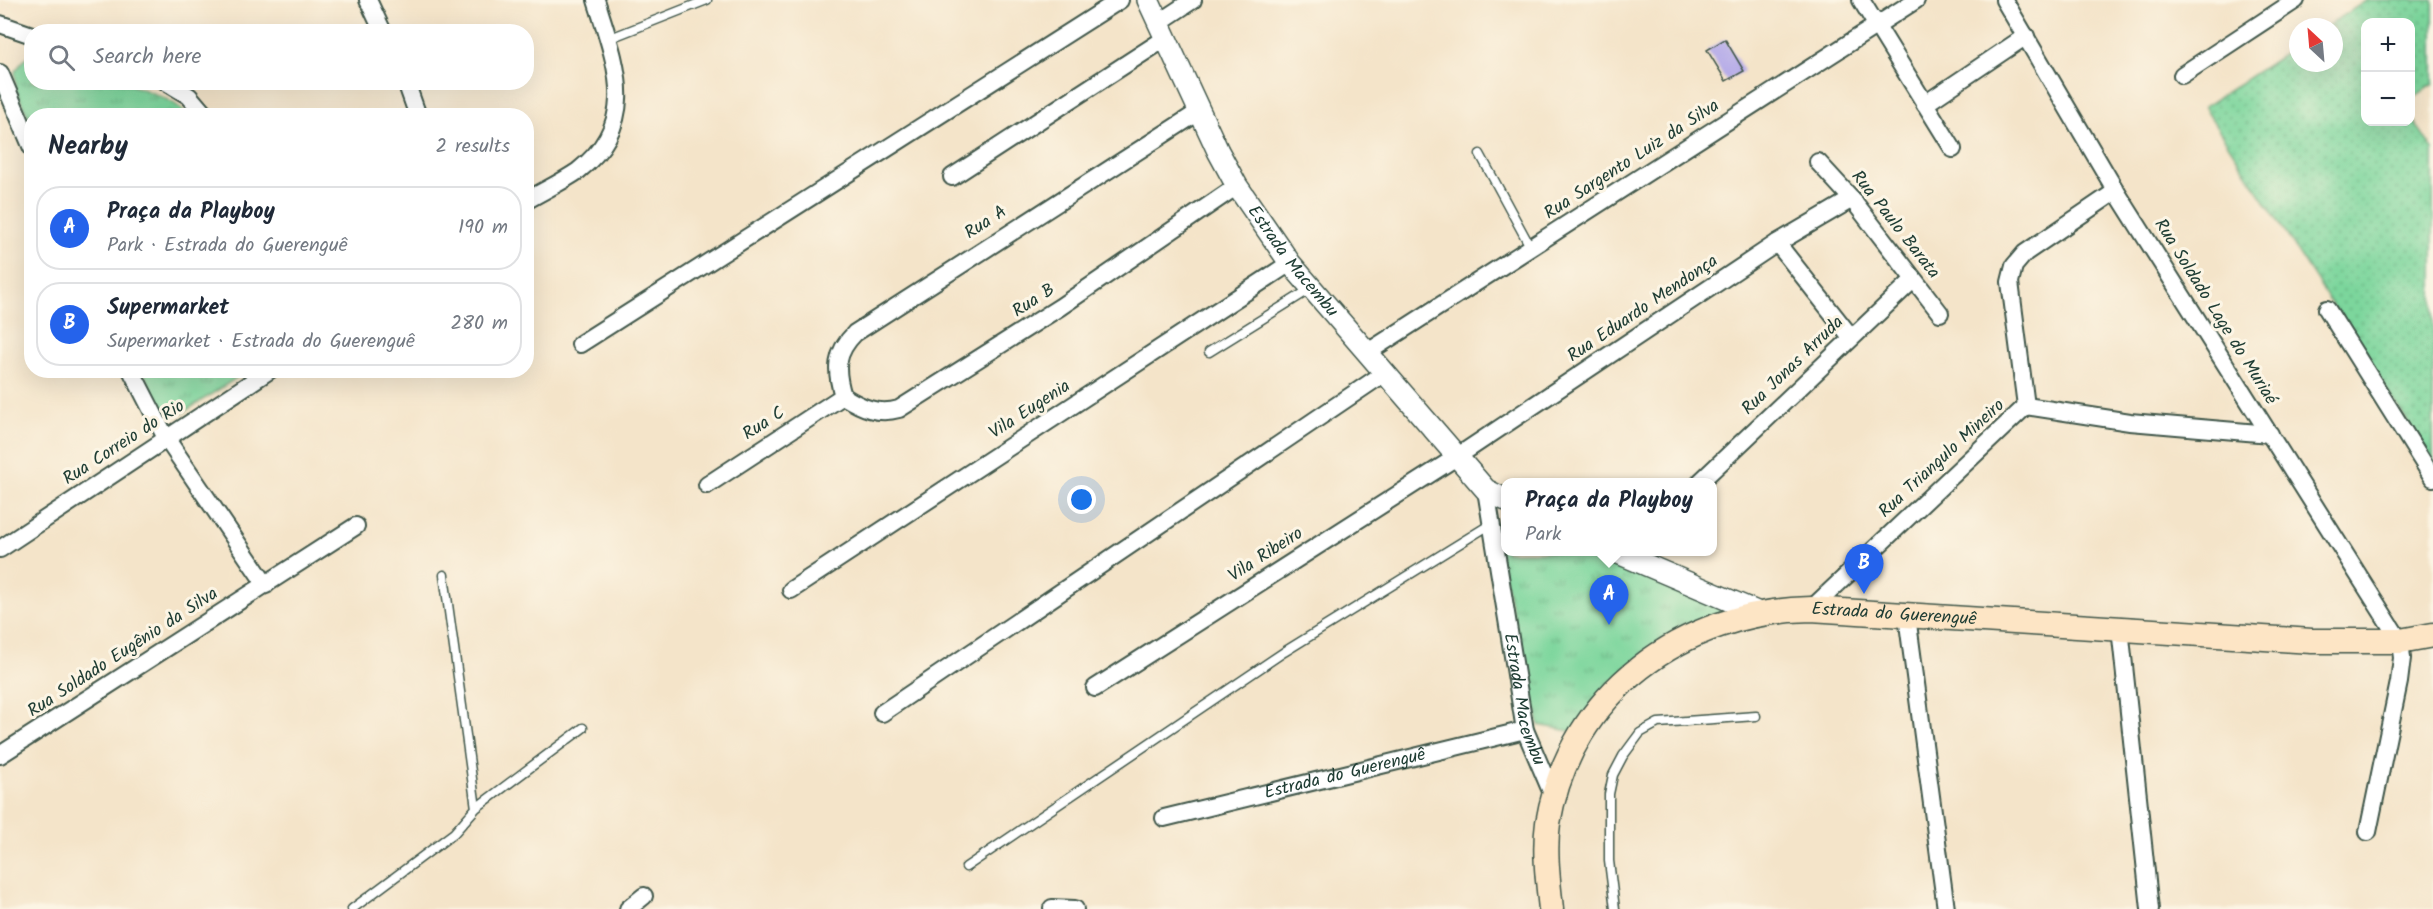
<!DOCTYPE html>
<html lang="en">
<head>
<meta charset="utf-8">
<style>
	body { margin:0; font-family:Kalam,sans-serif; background:#f6f6f7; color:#1f2937 }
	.controls { position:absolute; right:18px; top:18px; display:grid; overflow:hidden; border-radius:12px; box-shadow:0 6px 24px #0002 }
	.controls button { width:54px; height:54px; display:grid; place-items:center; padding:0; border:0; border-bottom:2px solid #e0e1e3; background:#fff; color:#1f2937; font:30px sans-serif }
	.compass { position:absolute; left:2289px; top:18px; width:54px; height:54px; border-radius:50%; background:#fff; box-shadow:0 6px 24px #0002; rotate:334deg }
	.you { position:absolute; left:1082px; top:500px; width:21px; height:21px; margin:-15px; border:4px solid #fff; border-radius:50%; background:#1a73e8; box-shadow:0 0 0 9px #1a73e833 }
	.badge { display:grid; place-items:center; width:39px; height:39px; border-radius:50%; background:#2563eb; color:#fff; font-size:20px; font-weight:700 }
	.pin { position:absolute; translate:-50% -50px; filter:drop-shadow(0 2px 3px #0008) }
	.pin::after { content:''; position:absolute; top:32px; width:21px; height:18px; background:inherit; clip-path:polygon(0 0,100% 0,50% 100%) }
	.popup { position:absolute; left:1501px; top:478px; width:216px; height:78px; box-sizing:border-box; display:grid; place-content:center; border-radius:12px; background:#fff; filter:drop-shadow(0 2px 4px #0005); font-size:20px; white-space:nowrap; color:#747a83 }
	.popup b { font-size:22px; color:#1f2937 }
	.popup::after { content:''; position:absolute; left:50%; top:100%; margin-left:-12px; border:12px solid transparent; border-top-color:#fff }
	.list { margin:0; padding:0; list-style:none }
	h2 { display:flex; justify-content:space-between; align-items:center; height:78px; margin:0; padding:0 24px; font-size:26px }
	h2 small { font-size:20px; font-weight:400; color:#747a83 }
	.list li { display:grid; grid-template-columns:39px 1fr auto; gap:18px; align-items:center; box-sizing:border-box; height:84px; margin:0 12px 12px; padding:0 12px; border:2px solid #e0e1e3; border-radius:24px }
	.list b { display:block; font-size:22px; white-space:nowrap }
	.list p { margin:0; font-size:20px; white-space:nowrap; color:#747a83 }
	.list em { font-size:20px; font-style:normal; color:#747a83 }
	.icon { flex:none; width:33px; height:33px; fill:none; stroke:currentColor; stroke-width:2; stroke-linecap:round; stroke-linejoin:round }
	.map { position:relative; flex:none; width:2433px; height:909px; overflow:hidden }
	.search { position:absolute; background:#fff; box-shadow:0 6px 24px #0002; left:24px; top:24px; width:510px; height:66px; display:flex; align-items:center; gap:15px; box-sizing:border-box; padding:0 21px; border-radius:24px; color:#747a83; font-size:22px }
	.panel { position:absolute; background:#fff; box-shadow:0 6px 24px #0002; left:24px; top:108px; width:510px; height:270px; border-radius:24px }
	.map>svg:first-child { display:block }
	.grass { fill:url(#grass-dots); stroke:#4e8a68; stroke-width:1.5 }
	.park { fill:url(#park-tufts); stroke:#4e8a68; stroke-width:1.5 }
	.building { fill:#b7ade8 }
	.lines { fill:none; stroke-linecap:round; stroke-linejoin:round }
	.service-casing { stroke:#3f564a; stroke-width:11 }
	.minor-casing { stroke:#3f564a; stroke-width:20 }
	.tertiary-casing { stroke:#3f564a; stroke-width:24 }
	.secondary-casing { stroke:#3f564a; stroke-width:27 }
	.service { stroke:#fff; stroke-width:8 }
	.minor { stroke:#fff; stroke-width:16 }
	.tertiary { stroke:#fff; stroke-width:21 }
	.secondary { stroke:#fde5c5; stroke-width:24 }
	.labels { text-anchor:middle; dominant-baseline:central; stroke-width:6; stroke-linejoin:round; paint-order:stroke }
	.street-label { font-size:18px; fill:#1f3d34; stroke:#fcf5e5 }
</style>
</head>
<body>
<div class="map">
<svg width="2433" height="909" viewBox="0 0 2433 909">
	<defs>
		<pattern id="grass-dots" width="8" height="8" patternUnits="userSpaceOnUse" patternTransform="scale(1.5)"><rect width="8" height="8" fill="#7cd69c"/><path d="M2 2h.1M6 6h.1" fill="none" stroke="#65af80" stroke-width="1.8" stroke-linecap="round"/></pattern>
		<pattern id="park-tufts" width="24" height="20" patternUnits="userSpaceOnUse" patternTransform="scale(1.5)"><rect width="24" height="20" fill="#7cd69c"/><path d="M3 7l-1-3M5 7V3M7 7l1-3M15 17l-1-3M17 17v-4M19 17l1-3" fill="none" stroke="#65af80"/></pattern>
	</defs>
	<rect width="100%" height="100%" fill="#fcf5e5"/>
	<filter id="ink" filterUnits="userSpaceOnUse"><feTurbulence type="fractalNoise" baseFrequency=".0167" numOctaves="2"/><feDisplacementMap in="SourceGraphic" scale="12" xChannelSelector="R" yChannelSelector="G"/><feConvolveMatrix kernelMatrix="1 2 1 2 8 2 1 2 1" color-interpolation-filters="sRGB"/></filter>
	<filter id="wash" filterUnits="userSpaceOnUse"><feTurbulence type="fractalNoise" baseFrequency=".008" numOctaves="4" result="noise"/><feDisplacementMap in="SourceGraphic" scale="24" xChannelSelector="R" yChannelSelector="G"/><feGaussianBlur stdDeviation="1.35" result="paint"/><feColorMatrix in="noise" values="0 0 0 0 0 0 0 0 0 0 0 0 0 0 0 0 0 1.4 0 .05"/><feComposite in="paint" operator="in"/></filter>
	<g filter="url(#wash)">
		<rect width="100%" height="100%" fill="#f4e4c9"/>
		<!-- grass -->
		<path class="grass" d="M2367,0H2433V84L2411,99L2410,22H2366V122H2410L2411,116L2433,150V461L2204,107L2298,45V63H2334V27H2326Z"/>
		<!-- park -->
		<path class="park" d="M31,56L32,82C57,83 97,78 121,83C137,86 179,101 186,115L32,116L31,124L16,89L15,71L27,57Z
			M143,371H247L181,414L162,412Z
			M1505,528L1506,552H1603L1740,611L1720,616L1580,733L1539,725L1495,536Z"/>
		<g id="blocks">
			<!-- building -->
			<path class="building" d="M1725,39L1744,71L1726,81L1707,50Z"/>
		</g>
	</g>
	<g filter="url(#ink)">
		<use href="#blocks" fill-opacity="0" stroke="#3f564a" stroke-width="1.5"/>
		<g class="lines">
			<!-- service casing -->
			<g class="service-casing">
				<path id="service" d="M608,39L707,0
					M1480,154L1531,248
					M1209,352L1312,288
					M476,808L583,728
					M966,867L1284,652L1491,524
					M352,909L454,833L476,808L444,575
					M1615,909L1609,861V794L1613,775L1623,756L1640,733L1658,723L1756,716"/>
			</g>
			<!-- minor casing -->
			<g class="minor-casing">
				<g id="minor">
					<path d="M368,0L383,32"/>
					<path d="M1861,0L1953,149"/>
					<path d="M2004,0L2116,191L2400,641L2402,658L2399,682L2368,832"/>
					<path d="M1158,23L1193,0"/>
					<path d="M0,24L32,35"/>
					<path d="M0,73L32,148"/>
					<path d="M2182,75L2296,0"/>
					<path d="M166,82L189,96L206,116"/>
					<path d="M406,82L418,116"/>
					<path d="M1925,104L2026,36"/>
					<path d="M1818,162L1852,199L1940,313"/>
					<path d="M952,177L1166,38"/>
					<path d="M526,201C543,191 562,182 578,171C641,122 616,64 596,0"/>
					<path d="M1777,243L1851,337"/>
					<path d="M2327,309L2433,478"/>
					<path d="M580,344L1120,0"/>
					<path d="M1368,352L1916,0"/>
					<path d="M131,370L166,438L266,585"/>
					<path d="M843,396C835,370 835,353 855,333L1200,111"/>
					<path d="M843,396C862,408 878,415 899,409L1060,307L1237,186"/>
					<path d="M2026,406L2010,282L2014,266L2025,253L2116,191"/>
					<path d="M1700,482L1913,280"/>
					<path d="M707,485L843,396"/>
					<path id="s1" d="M1486,490L1525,730L1554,798"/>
					<path d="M0,549L270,370"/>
					<path d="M791,590L1290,263"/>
					<path d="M1811,609L2026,406L2130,422L2270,434"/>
					<path d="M1907,616L1946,909"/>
					<path d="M2120,628L2150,909"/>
					<path d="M1095,688L1458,456L1777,243L1852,199"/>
					<path d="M882,713L1386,372"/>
					<path d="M0,755L356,526"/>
					<path id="s2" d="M1164,818L1525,730"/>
					<path d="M1052,908L1075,909"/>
					<path d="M628,909L644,896"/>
				</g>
			</g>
			<!-- tertiary casing -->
			<g class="tertiary-casing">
				<g id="tertiary">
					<path id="s3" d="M1148,0L1218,151L1237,186L1290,263L1486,490L1506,500"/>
					<path d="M1616,552L1759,613"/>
				</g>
			</g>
			<!-- secondary casing -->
			<g class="secondary-casing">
				<g id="secondary">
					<path id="s4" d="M1551,909C1548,881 1544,851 1548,823C1570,692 1684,611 1811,609L2312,641H2400L2433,635"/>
				</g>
			</g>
			<!-- service -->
			<use href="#service" class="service"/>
			<!-- minor -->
			<use href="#minor" class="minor"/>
			<!-- tertiary -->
			<use href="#tertiary" class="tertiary"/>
			<!-- secondary -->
			<use href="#secondary" class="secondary"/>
		</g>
	</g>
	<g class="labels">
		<!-- street labels -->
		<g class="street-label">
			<text transform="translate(1632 160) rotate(-33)">Rua Sargento Luiz da Silva</text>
			<text transform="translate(986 223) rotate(-33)">Rua A</text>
			<text transform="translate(1895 225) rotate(52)">Rua Paulo Barata</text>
			<text stroke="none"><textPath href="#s3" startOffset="300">Estrada Macembu</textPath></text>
			<text transform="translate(1034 301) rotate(-33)">Rua B</text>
			<text transform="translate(1643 309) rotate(-34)">Rua Eduardo Mendonça</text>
			<text transform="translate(2215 312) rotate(58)">Rua Soldado Lage do Muriaé</text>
			<text transform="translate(1793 366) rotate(-44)">Rua Jonas Arruda</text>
			<text transform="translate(1030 410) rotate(-33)">Vila Eugenia</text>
			<text transform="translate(764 424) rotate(-33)">Rua C</text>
			<text transform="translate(124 443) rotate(-33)">Rua Correio do Rio</text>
			<text transform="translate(1942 459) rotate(-43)">Rua Triangulo Mineiro</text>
			<text transform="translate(1266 555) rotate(-33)">Vila Ribeiro</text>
			<text stroke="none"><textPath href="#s4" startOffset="538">Estrada do Guerenguê</textPath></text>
			<text transform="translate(123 653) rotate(-33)">Rua Soldado Eugênio da Silva</text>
			<text stroke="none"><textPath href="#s1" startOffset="213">Estrada Macembu</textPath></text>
			<text stroke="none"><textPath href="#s2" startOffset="186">Estrada do Guerenguê</textPath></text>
		</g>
	</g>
</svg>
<div class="controls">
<button>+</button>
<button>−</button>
</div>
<svg class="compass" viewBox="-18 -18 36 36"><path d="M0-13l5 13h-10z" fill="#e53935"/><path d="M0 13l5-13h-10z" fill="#747a83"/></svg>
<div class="you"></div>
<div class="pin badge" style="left:1609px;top:625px">A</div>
<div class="popup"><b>Praça da Playboy</b>Park</div>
<div class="pin badge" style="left:1864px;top:594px">B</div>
<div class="search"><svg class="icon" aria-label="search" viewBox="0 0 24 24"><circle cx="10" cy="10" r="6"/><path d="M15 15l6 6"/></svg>Search here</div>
<section class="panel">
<h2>Nearby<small>2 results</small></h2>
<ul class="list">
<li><span class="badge">A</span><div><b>Praça da Playboy</b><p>Park · Estrada do Guerenguê</p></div><em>190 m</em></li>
<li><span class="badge">B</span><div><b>Supermarket</b><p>Supermarket · Estrada do Guerenguê</p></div><em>280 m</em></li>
</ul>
</section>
</div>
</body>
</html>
